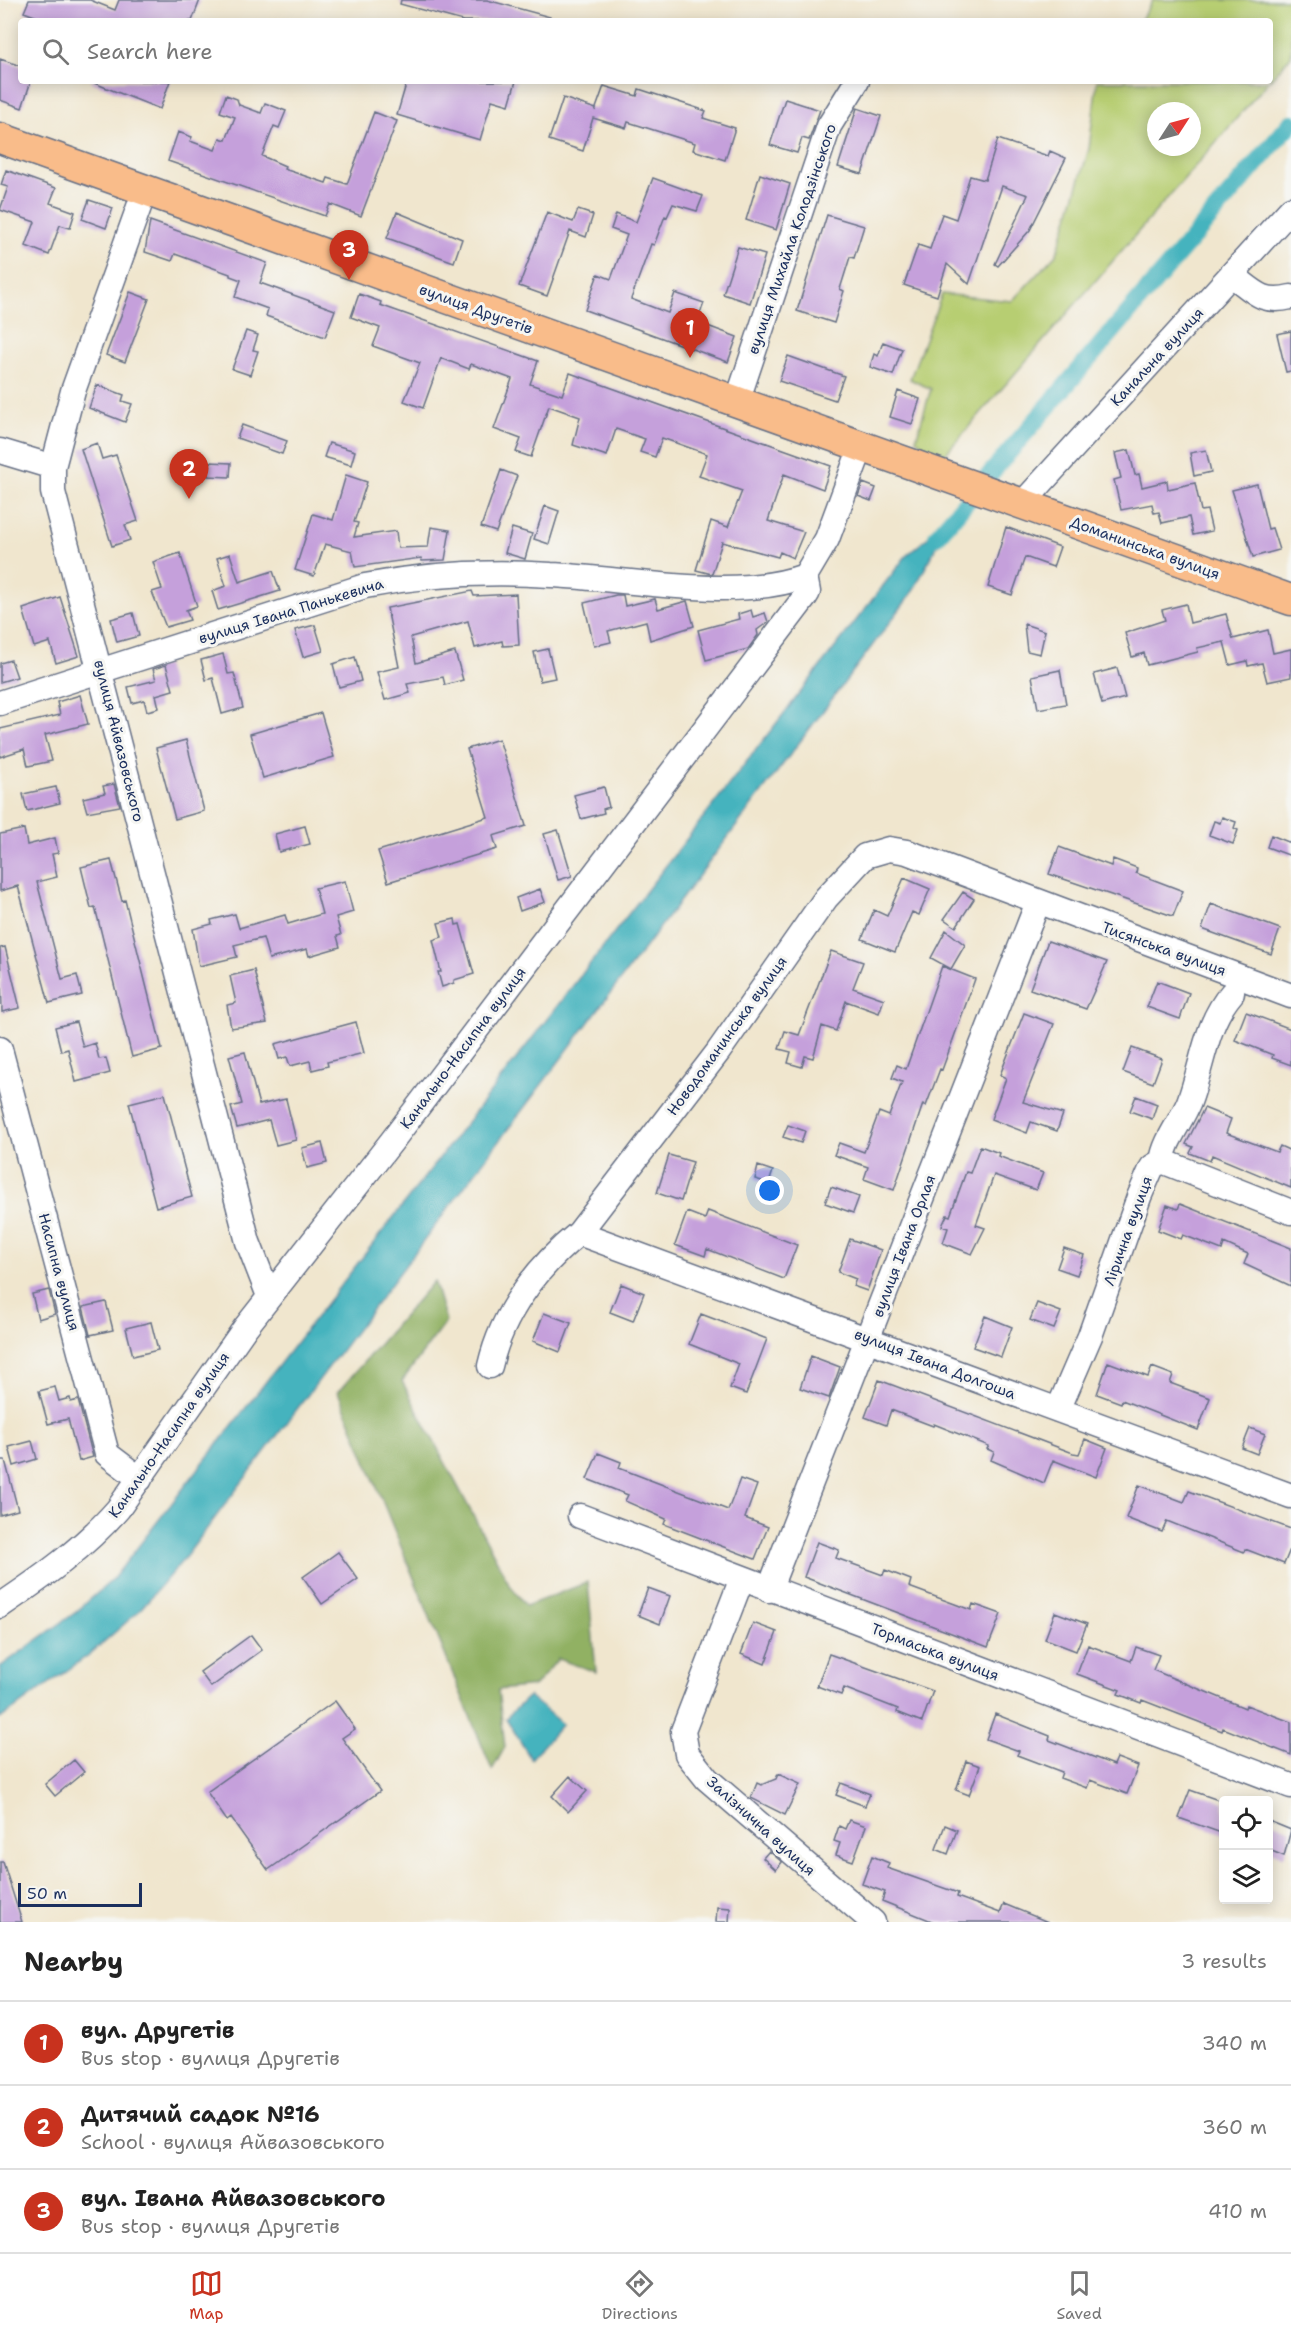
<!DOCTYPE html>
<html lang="en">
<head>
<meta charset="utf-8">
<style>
	body { margin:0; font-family:"Shantell Sans",sans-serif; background:#f2f2f2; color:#222 }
	.controls { position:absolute; right:18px; bottom:18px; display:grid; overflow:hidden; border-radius:6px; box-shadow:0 3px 15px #0003 }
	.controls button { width:54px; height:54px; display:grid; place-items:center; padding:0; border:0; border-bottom:2px solid #e0e0e0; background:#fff; color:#222; font:30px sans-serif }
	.compass { position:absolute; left:1147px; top:102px; width:54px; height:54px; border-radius:50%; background:#fff; box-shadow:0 3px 15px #0003; rotate:54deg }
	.scale { position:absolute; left:18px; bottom:15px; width:124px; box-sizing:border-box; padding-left:6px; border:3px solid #1b2f5e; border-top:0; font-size:16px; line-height:21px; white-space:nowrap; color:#1b2f5e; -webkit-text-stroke:4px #f6f6f2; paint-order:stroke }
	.you { position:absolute; left:770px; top:1191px; width:21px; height:21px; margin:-15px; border:4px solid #fff; border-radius:50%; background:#1a73e8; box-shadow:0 0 0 9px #1a73e833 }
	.badge { display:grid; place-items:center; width:39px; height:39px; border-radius:50%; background:#c8321e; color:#fff; font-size:20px; font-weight:700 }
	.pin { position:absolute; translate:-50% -50px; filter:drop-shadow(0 2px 3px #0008) }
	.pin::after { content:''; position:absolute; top:32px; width:21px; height:18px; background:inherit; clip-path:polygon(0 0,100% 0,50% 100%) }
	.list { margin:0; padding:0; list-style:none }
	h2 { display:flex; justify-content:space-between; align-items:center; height:78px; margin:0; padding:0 24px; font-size:26px }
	h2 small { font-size:20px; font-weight:400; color:#767676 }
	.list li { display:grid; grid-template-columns:39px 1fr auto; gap:18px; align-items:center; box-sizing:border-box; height:84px; padding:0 24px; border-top:2px solid #e0e0e0 }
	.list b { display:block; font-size:22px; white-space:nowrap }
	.list p { margin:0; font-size:20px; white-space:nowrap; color:#767676 }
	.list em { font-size:20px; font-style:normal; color:#767676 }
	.icon { flex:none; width:33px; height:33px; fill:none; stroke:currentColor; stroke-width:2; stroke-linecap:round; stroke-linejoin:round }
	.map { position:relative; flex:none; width:1291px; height:1922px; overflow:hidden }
	.search { position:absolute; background:#fff; box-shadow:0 3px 15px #0003; left:18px; right:18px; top:18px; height:66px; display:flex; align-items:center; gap:15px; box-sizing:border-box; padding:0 21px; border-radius:6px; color:#767676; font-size:22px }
	.sheet { height:330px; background:#fff }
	nav { display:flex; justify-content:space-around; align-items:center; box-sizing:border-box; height:84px; border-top:2px solid #e0e0e0; background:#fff; font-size:16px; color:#767676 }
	nav a { display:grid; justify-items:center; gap:3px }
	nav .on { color:#c8321e }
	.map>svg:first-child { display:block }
	.green { fill:#b7ce72; stroke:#697e68; stroke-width:1.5; fill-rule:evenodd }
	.forest { fill:#91b164; stroke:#567061; stroke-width:1.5 }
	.water { fill:#44b3be; stroke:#30718e; stroke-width:1.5 }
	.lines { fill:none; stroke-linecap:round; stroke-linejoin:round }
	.canal { stroke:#44b3be; stroke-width:18 }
	.building { fill:#c5a0db }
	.minor-casing { stroke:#666f85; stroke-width:27 }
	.major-casing { stroke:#666f85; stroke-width:33 }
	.minor { stroke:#fff; stroke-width:24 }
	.major { stroke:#f9bc8a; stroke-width:30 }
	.labels { text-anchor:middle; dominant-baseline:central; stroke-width:6; stroke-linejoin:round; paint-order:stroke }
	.street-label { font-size:15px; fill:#1b2f5e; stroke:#f6f6f2 }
</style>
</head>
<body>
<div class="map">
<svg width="1291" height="1922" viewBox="0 0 1291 1922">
	<rect width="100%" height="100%" fill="#f6f6f2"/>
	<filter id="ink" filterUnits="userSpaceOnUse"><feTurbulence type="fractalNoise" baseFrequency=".0167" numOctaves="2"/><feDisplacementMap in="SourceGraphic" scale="12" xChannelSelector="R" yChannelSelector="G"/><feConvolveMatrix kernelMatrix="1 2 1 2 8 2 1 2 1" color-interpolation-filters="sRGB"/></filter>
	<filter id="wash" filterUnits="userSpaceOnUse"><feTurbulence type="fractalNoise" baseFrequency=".008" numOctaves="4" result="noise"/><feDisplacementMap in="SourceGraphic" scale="24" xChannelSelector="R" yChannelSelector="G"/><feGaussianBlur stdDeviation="1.35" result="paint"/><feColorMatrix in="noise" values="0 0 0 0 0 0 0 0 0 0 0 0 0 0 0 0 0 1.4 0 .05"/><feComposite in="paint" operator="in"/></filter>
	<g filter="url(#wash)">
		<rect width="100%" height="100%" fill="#f0e6ce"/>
		<!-- green -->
		<path class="green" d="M1153,0H1291V56L1270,80V21H1140Z
			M1097,81H1269L941,459L916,439L931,389L910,379L942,294L1012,301L1057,253L1089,149ZM1156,111H1192V147H1156Z"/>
		<!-- forest -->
		<path class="forest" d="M434,1281L446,1321L402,1381L510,1585L526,1606L588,1582L596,1672L558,1659L535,1686L498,1690L505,1747L492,1770L338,1392Z"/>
		<!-- water -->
		<path class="water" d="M952,517L912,593L184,1559L138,1612L90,1654L0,1719V1667L76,1612L113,1579L906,556Z
			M529,1696L562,1724L531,1759L506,1718Z"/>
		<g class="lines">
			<!-- canal -->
			<path class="canal" d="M937,536L1291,123"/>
		</g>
		<g id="blocks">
			<!-- building -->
			<path class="building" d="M29,0H90L115,10L119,0H200L192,21H48L24,12Z
				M401,0H487L550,17L549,21H463L400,4Z
				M0,59L21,66V81H31L22,108L0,100Z
				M89,81H170L160,109Z
				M407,81H516L509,105L492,100L480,140L397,115Z
				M604,86L637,96L639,89L706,111L703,118L735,128L725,160L693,150L695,143L628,122L626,128L593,118L583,151L549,140L563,98L596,109L595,111Z
				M226,95L237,99L239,105L261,113L265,103L286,111L279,128L274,126L262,156L285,166L284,169L326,183L328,178L347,184L374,112L397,121L361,216L330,204L325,216L168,161L178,132L192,137L190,141L215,150L220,138L226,140L235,117L220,112Z
				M785,99L820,110L809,140L802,138L797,153L770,145Z
				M857,108L881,116L862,174L838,167Z
				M998,139L1048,156L1050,151L1066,158L1030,230L998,266L995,264L1028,195L1002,186L969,284L947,264L937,296L904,285L918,245L930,249L942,214L956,219L970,176L985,180Z
				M6,170L56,188L50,203L75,212L70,228L60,225L49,255L26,246L35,222L0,210L8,187L1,185Z
				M760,174L790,184L776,230L746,220Z
				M653,178L703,196L697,211L673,204L667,217L665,216L654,245L651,244L631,299L668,313L675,293L704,303L697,322L737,337L728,362L585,310L598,274L611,279L627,235L611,229L616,214L636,222Z
				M89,200L113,208L106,228L82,219Z
				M578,210L593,215L586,237L570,231L547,296L519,286L547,212L573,222Z
				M397,212L462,239L454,262L387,238Z
				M827,215L864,226L854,258L850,257L840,289L844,291L834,323L797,311Z
				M150,221L267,263L260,283L335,310L325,337L266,316L268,309L235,297L241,280L230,276V274L175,254L172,261L145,252Z
				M738,247L765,255L750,303L723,294Z
				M130,292L149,299L125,362L106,355Z
				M359,294L381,302L380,305L538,361L530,384L562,395L570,373L831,466L823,489L784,474L768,521L804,532L793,558L780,552L778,557L722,542L712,574L696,570L711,521L728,527L742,491L699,476L707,454L662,438L655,457L640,452L645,439L616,429L607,456L573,445L580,417L549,406L531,457L516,452L521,439L494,429L512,379L471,364L469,369L441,358L423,408L404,401L420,363L373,346L380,328L351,317Z
				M246,331L258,335L253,350L258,351L250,375L232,369Z
				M1291,331V371L1286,372L1277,334Z
				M883,342L902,349L893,375L870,367L874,354L878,356Z
				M788,356L844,376L835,400L779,381Z
				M97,385L124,395L122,401L132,404L125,422L89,408Z
				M898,391L920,399L912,424L890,417Z
				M242,425L287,441L282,454L237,438Z
				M97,443L102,459L116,455L138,521L125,525L130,540L112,546L81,449Z
				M329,443L355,451L351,465L324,457Z
				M1129,450L1135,475L1139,474L1142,487L1167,481L1168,489L1195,483L1201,511L1207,510L1212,531L1193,535L1189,517L1162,523L1159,512L1154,513L1152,504L1121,510L1114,480L1121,478L1115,453Z
				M1206,450L1211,472L1194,476L1190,453Z
				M209,462L231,463L230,477L208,476Z
				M501,470L517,476L496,532L481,527Z
				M346,475L367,482L354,522L358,523L354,537L396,531L398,548L428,547L431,527L450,530L445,560L422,561L421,558L355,567L352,551L325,544L314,576L295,570L313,514L333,520Z
				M863,483L876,488L871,501L858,496Z
				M1257,484L1268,529L1272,528L1279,550L1253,557L1232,490Z
				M545,506L559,511L549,544L534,539Z
				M1006,527L1060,547L1053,567L1025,557L1012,595L988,587Z
				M512,528L532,534L525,559L505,553Z
				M180,553L197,606L186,610L190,620L166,627L152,592L162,589L153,562Z
				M230,554L239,582L273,571L280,591L218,610L212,591L226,586L217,558Z
				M472,591L474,596L516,594L519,645L503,646L502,641L475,648L468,621L411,637L416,663L455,652L463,680L445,685L443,677L407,684L410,693L385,700L377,672L399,667L387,608Z
				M616,595H623L625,606L655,599L658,609L687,601L694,626L650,640L646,621L608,631L611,642L594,646L584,603Z
				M60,597L79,656L56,663L50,642L34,647L23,609Z
				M1186,604L1190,623L1226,614L1233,639L1268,630L1273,653L1291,649V677L1267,682L1262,663L1248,666L1247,661L1230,665L1224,642L1197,648L1198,652L1147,665L1144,653L1132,657L1125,633L1165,620L1162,610Z
				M751,610L753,617L765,613L768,622L757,630L758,635L748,649L706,660L698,630L739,619L738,614Z
				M133,613L139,636L117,642L111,619Z
				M1024,624L1045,631L1040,654L1027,651Z
				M315,625L323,651L303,657L295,630Z
				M548,649L555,678L540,681L534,652Z
				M223,654L228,674L234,673L243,708L222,714L213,678L206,680L201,660Z
				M355,657L361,681L339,687L333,664Z
				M11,660L17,677L0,682V663Z
				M166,665L173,690L156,695L159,708L147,711L144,700L132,703L128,687L156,680L153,669Z
				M1117,668L1125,698L1102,704L1094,674Z
				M1060,670L1066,704L1038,709L1032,676Z
				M80,695L88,724L45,735L52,761L28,766L24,749L0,757V729L60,715L57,702Z
				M321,713L334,757L263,778L250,734Z
				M499,739L526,826L493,836L497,849L388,882L378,851L488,817L467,749Z
				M186,740L204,811L175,819L156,748Z
				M114,784L120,806L87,812L83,798L105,793L103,786Z
				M56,787L60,803L27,811L23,794Z
				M604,787L609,807L603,809L604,813L581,819L574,795Z
				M1222,817L1236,822L1234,828L1238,830L1233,844L1209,835L1214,821L1220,823Z
				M305,826L310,844L279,852L275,834Z
				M24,829L27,845L55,838L58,853L52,854L57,877L37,882L62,979L77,975L82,995L49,1003L18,886L0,891V834Z
				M558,830L572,876L558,880L544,834Z
				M1271,835L1291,843V856L1267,847Z
				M1059,847L1111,866L1113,859L1137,868L1136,873L1183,891L1173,916L1049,874Z
				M111,860L122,901L125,900L162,1049L132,1057L95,907L91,908L81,867Z
				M904,878L930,889L919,915L912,912L895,952L862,939L874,910L887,916Z
				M345,881L353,912L336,917L341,935L337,936L340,947L309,956L307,949L269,959L263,938L234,945L237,957L199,966L193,929L212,924L211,920L235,914L239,928L285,915L288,924L322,914L315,888Z
				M540,889L545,902L520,911L516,898Z
				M963,892L974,899L956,927L944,919Z
				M1211,904L1280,929L1271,954L1202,929Z
				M455,919L456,925L460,924L474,974L454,980V983L442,987L438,972H441L433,940L442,937L438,923Z
				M946,930L965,945L951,969L931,958Z
				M1048,941L1107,962L1086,1009L1030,989Z
				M5,947L20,1008L2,1012L0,948Z
				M831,951L863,962L853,988L884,999L879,1013L846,1001L836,1031L822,1026L813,1058L805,1056L802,1067L788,1063L791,1052L779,1049L785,1031L799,1035Z
				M942,966L975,979L942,1070L940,1069L926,1106L923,1104L894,1190L864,1179L868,1167L834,1155L839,1143L864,1152L879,1112L889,1116L902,1082L892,1078L897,1065L906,1069Z
				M254,970L267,1023L231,1028L227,1005L236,1003L230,976Z
				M1157,981L1189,993L1180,1019L1147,1007Z
				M1246,1012L1291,1029V1065L1272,1058L1273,1055L1235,1040Z
				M1024,1013L1054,1024L1023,1102L1063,1114L1057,1131L1031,1122L1027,1133L991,1119L1006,1078L1000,1075Z
				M76,1022L83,1047L95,1043L99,1059L106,1058L110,1073L76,1082L68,1049L61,1051L55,1027Z
				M356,1022L364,1053L327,1062L328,1066L312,1070L310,1061L290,1066L287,1057L279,1059L275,1044Z
				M1132,1048L1162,1059L1153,1083L1123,1072Z
				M245,1052L259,1105L286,1099L296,1140L276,1145L269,1120L237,1128L231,1107L242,1104L229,1056Z
				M165,1094L192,1197L156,1207L129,1103Z
				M1136,1096L1157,1104L1152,1119L1130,1111Z
				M1204,1108L1231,1119L1226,1133L1277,1152L1280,1146L1291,1151V1188L1212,1155L1210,1161L1190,1153L1193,1147L1186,1144Z
				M788,1125L805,1131L801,1143L783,1137Z
				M322,1143L327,1163L307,1168L302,1148Z
				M980,1146L999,1153L998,1156L1043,1173L1036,1190L994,1175L976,1225L985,1228L972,1254L943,1243L948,1228L942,1226L947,1215L950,1216L966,1172L970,1173Z
				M669,1155L693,1162L681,1201L657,1193Z
				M758,1166L773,1171L769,1183L755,1179Z
				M831,1187L859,1197L853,1213L825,1203Z
				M1180,1204L1291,1248V1286L1244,1264L1248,1254L1224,1243L1222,1250L1183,1235L1181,1239L1158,1230L1167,1205L1178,1209Z
				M708,1211L797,1245L784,1279L707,1249L705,1256L675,1245L687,1212L705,1219Z
				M850,1239L881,1250L867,1291L853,1286L856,1279L838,1272Z
				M1064,1248L1084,1255L1077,1275L1057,1268Z
				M621,1284L644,1293L633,1321L610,1312Z
				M49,1290L55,1314L38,1319L32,1294Z
				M106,1302L113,1330L90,1335L83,1307Z
				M1037,1303L1061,1312L1054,1329L1030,1320Z
				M544,1313L571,1323L560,1352L533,1341Z
				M701,1314L767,1339L746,1394L730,1388L739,1364L689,1344Z
				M985,1316L1012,1327L1001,1357L973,1347Z
				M151,1322L158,1350L133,1356L126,1328Z
				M811,1356L840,1367L829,1398L800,1388Z
				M1108,1362L1148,1377L1152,1367L1173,1375L1170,1383L1210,1398L1198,1430L1122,1400L1121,1403L1097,1394Z
				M879,1380L1073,1453L1079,1454L1085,1439L1107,1448L1096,1477L1053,1460L1044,1483L991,1460L994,1452L987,1449L989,1446L934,1424L933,1426L891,1410L886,1425L865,1417Z
				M55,1387L59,1401L70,1398L71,1402L78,1400L93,1457L79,1461L68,1419L48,1424L39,1391Z
				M1250,1428L1265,1434L1257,1454L1242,1448Z
				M32,1441L37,1459L14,1466L9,1447Z
				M598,1453L621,1462L619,1468L728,1510L740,1479L757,1485L745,1518L768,1527L755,1559L664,1524L666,1519L625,1501L628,1495L587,1479Z
				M0,1460H5L18,1510L0,1515Z
				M1139,1485L1184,1502L1189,1491L1291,1529V1547L1284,1564L1245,1549L1244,1552L1167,1521L1162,1532L1126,1518Z
				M817,1542L839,1550L836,1558L883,1575L885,1570L911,1580L909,1587L971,1610L973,1604L1001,1614L988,1647L804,1577Z
				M338,1552L358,1579L322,1604L303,1577Z
				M648,1588L670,1596L660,1624L638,1615Z
				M1055,1612L1087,1624L1076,1651L1045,1639Z
				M753,1623L777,1632L765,1664L741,1654Z
				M251,1635L262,1650L211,1687L200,1672Z
				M1088,1645L1131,1661L1136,1647L1159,1655L1153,1670L1245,1708L1246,1705L1291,1722V1755L1223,1728L1222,1731L1142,1700L1141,1703L1118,1694L1120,1690L1077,1674Z
				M829,1654L933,1691L922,1722L897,1712L898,1709L844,1688L841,1695L817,1686Z
				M335,1701L355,1729L342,1738L380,1791L268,1870L231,1818L227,1821L207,1792Z
				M995,1714L1050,1736L1049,1740L1114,1765L1117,1758L1138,1766L1127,1794L1090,1780L1087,1788L1060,1778L1062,1772L1017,1755L1019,1751L986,1739Z
				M74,1760L84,1772L55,1796L45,1784Z
				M966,1761L980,1766L969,1795L956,1790Z
				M778,1774L800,1784L785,1815L751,1798L757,1783L761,1785L776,1779Z
				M570,1776L587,1791L568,1812L552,1796Z
				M841,1783L870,1794L865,1806L836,1795Z
				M1190,1790L1224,1802V1834L1179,1818Z
				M849,1820L866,1826L853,1861L836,1855L840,1843L834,1841L839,1826L845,1829Z
				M1269,1821L1291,1830L1284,1856L1269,1850Z
				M945,1825L957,1830L948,1854L936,1849Z
				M769,1851L782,1862L776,1870L763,1858Z
				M872,1856L889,1863L887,1868L958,1893L957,1897L1000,1913L1004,1904L1048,1922H934L882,1901L885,1892L862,1884Z
				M0,1862H3L22,1922H0Z
				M717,1907L730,1908L729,1922H716Z"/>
		</g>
	</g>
	<g filter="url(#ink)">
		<use href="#blocks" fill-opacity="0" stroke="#666f85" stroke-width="1.5"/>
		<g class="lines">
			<!-- minor casing -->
			<g class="minor-casing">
				<path id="minor" d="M145,190L73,391L53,467V492L248,1242L269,1296
					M1232,275C1255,292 1262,304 1291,297
					M737,402L829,126L857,81
					M0,451L53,467
					M1022,504L1291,209
					M0,703L365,586C427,574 488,571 551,575C627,578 734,602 805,576
					M0,1049L107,1454L140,1479
					M1162,1161L1291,1212
					M579,1233L1291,1496
					M490,1366C502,1313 537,1267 579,1233L718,1052L826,898L865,856L889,849L907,852L1291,996
					M1058,1410L1090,1336L1139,1197L1152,1167L1162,1161C1165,1140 1181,1122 1189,1102C1203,1065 1205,1024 1232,993
					M580,1516L1291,1786
					M742,1578L683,1731L687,1754L707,1779L873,1922
					M769,1590L1038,902
					M0,1606C43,1577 84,1548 118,1509L245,1328L392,1141L805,597L808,592L805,576L827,539L861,447"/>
			</g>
			<!-- major casing -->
			<g class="major-casing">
				<path id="major" d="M0,138L1291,600"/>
			</g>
			<!-- minor -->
			<use href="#minor" class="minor"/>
			<!-- major -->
			<use href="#major" class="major"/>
		</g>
	</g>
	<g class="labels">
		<!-- street labels -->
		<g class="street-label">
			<text transform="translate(792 239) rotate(-71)">вулиця Михайла Колодзінського</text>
			<text transform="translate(476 309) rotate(20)">вулиця Другетів</text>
			<text transform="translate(1157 357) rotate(-47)">Канальна вулиця</text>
			<text transform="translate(1145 548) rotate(20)">Доманинська вулиця</text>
			<text transform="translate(291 611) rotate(-17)">вулиця Івана Панькевича</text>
			<text transform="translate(119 741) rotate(76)">вулиця Айвазовського</text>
			<text transform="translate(1164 949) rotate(20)">Тисянська вулиця</text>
			<text transform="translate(727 1036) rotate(-54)">Новодоманинська вулиця</text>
			<text transform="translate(463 1048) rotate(-53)">Канально-Насипна вулиця</text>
			<text transform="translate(1128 1231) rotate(-70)">Лірична вулиця</text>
			<text transform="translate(904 1246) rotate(-69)">вулиця Івана Орлая</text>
			<text transform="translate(59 1272) rotate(75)">Насипна вулиця</text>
			<text transform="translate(935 1364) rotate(21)">вулиця Івана Долгоша</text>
			<text transform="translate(169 1435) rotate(-55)">Канально-Насипна вулиця</text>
			<text transform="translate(935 1652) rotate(21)">Тормаська вулиця</text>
			<text transform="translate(761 1826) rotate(42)">Залізнична вулиця</text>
		</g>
	</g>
</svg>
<div class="controls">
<button><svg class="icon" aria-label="locate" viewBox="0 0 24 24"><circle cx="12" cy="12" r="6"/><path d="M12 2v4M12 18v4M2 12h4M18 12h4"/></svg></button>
<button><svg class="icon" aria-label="layers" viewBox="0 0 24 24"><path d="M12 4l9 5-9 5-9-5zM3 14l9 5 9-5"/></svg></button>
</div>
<svg class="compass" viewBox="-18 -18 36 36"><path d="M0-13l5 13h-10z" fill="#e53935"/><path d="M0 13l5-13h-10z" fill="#767676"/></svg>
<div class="scale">50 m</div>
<div class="you"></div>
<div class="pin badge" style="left:690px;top:358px">1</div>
<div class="pin badge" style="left:189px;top:499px">2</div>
<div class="pin badge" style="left:349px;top:280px">3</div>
<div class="search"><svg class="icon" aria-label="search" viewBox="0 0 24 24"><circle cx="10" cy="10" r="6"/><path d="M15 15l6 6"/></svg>Search here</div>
</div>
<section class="sheet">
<h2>Nearby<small>3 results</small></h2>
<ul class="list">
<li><span class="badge">1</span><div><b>вул. Другетів</b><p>Bus stop · вулиця Другетів</p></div><em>340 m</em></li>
<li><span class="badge">2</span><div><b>Дитячий садок №16</b><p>School · вулиця Айвазовського</p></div><em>360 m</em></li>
<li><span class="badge">3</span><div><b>вул. Івана Айвазовського</b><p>Bus stop · вулиця Другетів</p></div><em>410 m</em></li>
</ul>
</section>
<nav>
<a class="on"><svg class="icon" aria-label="map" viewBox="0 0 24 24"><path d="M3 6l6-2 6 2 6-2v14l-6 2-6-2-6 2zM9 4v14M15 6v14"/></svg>Map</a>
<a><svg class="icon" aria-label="directions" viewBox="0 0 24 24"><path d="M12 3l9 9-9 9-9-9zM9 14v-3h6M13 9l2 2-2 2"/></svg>Directions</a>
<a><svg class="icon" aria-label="saved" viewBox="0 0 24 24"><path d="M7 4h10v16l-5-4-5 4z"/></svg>Saved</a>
</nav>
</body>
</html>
